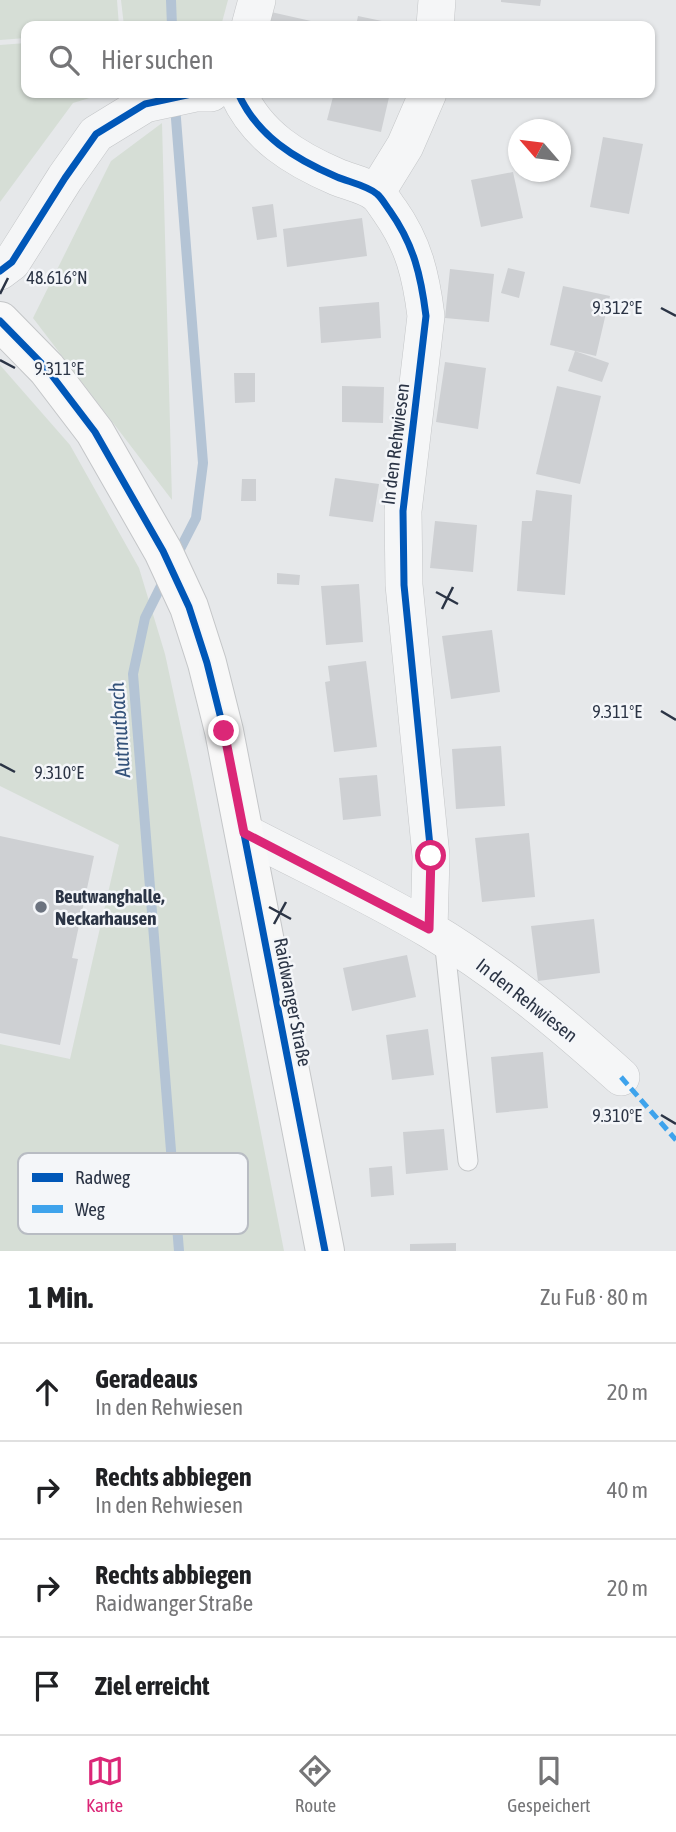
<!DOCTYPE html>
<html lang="de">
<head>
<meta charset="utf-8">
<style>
	body { margin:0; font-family:"Asap Condensed",sans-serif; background:#f6f6f6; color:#202124 }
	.compass { position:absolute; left:508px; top:119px; width:63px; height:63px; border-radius:50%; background:#fff; box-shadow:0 2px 5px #0004; rotate:298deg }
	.stop { position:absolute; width:21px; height:21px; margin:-16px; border:5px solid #db2777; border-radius:50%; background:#fff }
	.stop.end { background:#db2777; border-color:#fff; box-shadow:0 2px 7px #0008 }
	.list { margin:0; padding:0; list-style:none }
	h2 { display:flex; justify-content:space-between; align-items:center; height:91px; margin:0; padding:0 28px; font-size:30px }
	h2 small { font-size:23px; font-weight:400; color:#757577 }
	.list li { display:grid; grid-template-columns:46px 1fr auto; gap:21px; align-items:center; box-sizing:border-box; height:98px; padding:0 28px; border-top:2px solid #e0e0e0 }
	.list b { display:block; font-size:26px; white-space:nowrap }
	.list p { margin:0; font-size:23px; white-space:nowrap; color:#757577 }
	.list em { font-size:23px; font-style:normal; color:#757577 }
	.icon { flex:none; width:38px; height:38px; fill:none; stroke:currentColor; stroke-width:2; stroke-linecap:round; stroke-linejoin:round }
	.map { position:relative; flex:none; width:676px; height:1251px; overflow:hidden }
	.search { position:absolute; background:#fff; box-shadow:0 2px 5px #0004; left:21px; right:21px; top:21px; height:77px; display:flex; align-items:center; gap:18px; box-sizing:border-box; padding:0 24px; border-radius:14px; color:#757577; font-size:26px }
	.sheet { height:483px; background:#fff }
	nav { display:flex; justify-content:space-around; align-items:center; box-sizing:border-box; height:98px; border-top:2px solid #e0e0e0; background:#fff; font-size:19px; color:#757577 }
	nav a { display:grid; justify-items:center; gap:4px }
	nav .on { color:#db2777 }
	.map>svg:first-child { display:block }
	.green { fill:#d6ded6 }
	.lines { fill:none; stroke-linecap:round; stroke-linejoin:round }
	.stream { stroke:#b4c4d5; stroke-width:10 }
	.building { fill:#ced0d3 }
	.lane-casing { stroke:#c4c6c8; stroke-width:21 }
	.street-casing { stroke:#c4c6c8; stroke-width:38 }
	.secondary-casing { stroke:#c4c6c8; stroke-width:40 }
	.lane { stroke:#f5f6f7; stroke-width:19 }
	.street { stroke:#f5f6f7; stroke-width:37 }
	.secondary { stroke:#f8f8f8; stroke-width:38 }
	.quiet { stroke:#3ea3ec; stroke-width:5; stroke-dasharray:10 5; stroke-linecap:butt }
	.cycleway-casing { stroke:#f4f6f9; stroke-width:11 }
	.cycleway { stroke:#0057b8; stroke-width:7 }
	.route { stroke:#db2777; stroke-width:9 }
	.ticks { fill:none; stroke:#2b3445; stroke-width:2.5 }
	.poi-dot { fill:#6c737f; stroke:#f4f6f9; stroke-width:2.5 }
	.labels { text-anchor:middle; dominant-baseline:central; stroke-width:5; stroke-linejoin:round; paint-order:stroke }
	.street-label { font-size:19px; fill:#2b3445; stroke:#f4f6f9 }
	.poi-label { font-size:19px; font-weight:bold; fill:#2b3445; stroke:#f4f6f9; text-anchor:start }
	.water-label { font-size:21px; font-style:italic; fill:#34527a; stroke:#f4f6f9 }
	.key { fill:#f4f6f9; stroke:#b8bcc3; stroke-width:2 }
	.key-label { font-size:19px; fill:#2b3445 }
	.ticks-label { font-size:18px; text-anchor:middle; fill:#2b3445; stroke:#f4f6f9; stroke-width:5; stroke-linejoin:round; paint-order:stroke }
</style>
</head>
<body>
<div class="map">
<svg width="676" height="1251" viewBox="0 0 676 1251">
	<rect width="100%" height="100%" fill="#e6e8ea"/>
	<!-- green -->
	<path class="green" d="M0,0H117L119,26H26V38L0,40Z
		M121,0H228L221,26H124Z
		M26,43V93H106L73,103L0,202V45Z
		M162,123L172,500L33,318L111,161Z
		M0,365L70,445L139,568L165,654L192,779L284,1251H0V1044L70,1059L119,845L0,786Z"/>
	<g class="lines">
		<!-- stream -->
		<path class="stream" d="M171,0L172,26
			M175,106L203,463L196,518L176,557
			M164,580L145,618L133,674L179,1251"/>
	</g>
	<!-- building -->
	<path class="building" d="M501,0H541L540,6L501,2Z
		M271,12L311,21L310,26H268Z
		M358,16L401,25V26H356Z
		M334,93H390L381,132L327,120Z
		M603,137L643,144L629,214L590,207Z
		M513,172L523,218L481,227L471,180Z
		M273,204L277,237L257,240L252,207Z
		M362,218L367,256L287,267L283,229Z
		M508,268L525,272L519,298L501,293Z
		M450,269L494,274L489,322L445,318Z
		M563,286L610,296L596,356L550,345Z
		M379,302L381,338L321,343L319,307Z
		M575,351L609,363L602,382L568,371Z
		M445,362L486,368L478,429L436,422Z
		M234,373H255V402L235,403Z
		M342,386L384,387L383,423L342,422Z
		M557,386L601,396L580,484L536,474Z
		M335,478L379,484L373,522L329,516Z
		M242,479H256V501H241Z
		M536,490L572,495L565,595L517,591L522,521H532Z
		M435,521L477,525L473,572L430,568Z
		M277,573L300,575L299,585L277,584Z
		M359,584L363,642L326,645L321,586Z
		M492,630L500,692L451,699L442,636Z
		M366,661L377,747L334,752L325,682L330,681L328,666Z
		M501,746L505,806L456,809L452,749Z
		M377,775L381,816L343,820L339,778Z
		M529,833L535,897L482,902L475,838Z
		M0,836L94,856L72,958L78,959L60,1045L0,1033Z
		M594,919L600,973L538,981L531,926Z
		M407,955L416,997L352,1011L343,968Z
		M428,1029L434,1075L392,1080L386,1035Z
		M543,1052L548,1108L496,1113L491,1057Z
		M444,1129L448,1170L406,1174L403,1132Z
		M392,1166L394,1195L371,1197L369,1168Z
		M456,1243V1251H410V1244Z"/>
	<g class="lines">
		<!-- lane casing -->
		<g class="lane-casing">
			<path id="lane" d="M444,939L468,1161"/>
		</g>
		<!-- street casing -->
		<g class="street-casing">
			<path id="street" d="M250,26L257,0
				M435,26L437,0
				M238,93C257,136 295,159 337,177C349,182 368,186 377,194C382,198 386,206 390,211C414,245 421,276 426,316L403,511L404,585L431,856L429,929
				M376,193L405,146L428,93
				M0,271L12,262L65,178L96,134L145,104L196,93H211
				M245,833C306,865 370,894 430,930C500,972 561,1023 621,1077"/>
		</g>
		<!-- secondary casing -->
		<g class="secondary-casing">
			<path id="secondary" d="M0,321L47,369L95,432L163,551L189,607L207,663L224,731L325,1251"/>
		</g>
		<!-- lane -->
		<use href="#lane" class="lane"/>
		<!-- street -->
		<use href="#street" class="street"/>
		<!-- secondary -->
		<use href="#secondary" class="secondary"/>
		<!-- quiet -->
		<path class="quiet" d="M621,1077L676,1140"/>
		<!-- cycleway casing -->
		<g class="cycleway-casing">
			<path id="cycleway" d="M238,93C257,136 295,159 337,177C349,182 368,186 377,194C382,198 386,206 390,211C414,245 421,276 426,316L403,511L404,585L431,856L429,929
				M0,271L12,262L65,178L96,134L145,104L196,93H211
				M0,321L47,369L95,432L163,551L189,607L207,663L224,731L325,1251"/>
		</g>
		<!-- cycleway -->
		<use href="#cycleway" class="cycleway"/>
	</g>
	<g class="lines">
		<!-- route -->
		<path class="route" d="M224,731L244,833L429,929L431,856"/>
	</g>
	<!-- ticks -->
	<path class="ticks" d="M0,294L8,278M661,308L676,316M0,360L15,368M436,592L458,604M442,609L453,587M661,711L676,720M0,764L15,772M269,907L291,919M274,924L286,902M661,1115L676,1124"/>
	<!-- markers -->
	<circle class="poi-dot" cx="41" cy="907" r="7"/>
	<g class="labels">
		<!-- street labels -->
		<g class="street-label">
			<text transform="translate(395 444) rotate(-83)">In den Rehwiesen</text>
			<text transform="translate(527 1000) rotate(38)">In den Rehwiesen</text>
			<text transform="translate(293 1002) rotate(79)">Raidwanger Straße</text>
		</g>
		<!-- poi labels -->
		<g class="poi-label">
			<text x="55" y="896">Beutwanghalle,<tspan x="55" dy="22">Neckarhausen</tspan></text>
		</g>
		<!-- water labels -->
		<g class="water-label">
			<text transform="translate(119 730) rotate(-94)">Autmutbach</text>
		</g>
	</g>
	<!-- legend -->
	<rect x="18" y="1153" width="230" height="81" rx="10" class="key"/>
	<rect x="32" y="1173" width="31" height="9" fill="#0057b8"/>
	<rect x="32" y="1205" width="31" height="8" fill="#3ea3ec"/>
	<g class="key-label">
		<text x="75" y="1184">Radweg</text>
		<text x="75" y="1216">Weg</text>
	</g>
	<g class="ticks-label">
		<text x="57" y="284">48.616°N</text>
		<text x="617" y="314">9.312°E</text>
		<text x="59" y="375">9.311°E</text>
		<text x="617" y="718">9.311°E</text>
		<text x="59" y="779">9.310°E</text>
		<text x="617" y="1122">9.310°E</text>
	</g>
</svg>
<svg class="compass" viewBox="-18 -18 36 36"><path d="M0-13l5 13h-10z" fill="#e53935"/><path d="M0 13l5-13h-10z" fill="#757577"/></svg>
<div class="stop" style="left:431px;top:856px"></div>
<div class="stop end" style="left:224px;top:731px"></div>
<div class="search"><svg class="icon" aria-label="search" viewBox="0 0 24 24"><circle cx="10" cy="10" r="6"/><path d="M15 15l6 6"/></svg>Hier suchen</div>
</div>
<section class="sheet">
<h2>1 Min.<small>Zu Fuß · 80 m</small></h2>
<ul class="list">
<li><svg class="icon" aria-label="ahead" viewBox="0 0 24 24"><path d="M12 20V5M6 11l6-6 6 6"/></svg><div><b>Geradeaus</b><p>In den Rehwiesen</p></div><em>20 m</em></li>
<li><svg class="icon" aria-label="right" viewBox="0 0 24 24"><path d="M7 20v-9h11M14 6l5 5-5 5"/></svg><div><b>Rechts abbiegen</b><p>In den Rehwiesen</p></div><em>40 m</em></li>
<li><svg class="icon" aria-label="right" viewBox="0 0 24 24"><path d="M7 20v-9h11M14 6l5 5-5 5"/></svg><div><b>Rechts abbiegen</b><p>Raidwanger Straße</p></div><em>20 m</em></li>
<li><svg class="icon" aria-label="arrive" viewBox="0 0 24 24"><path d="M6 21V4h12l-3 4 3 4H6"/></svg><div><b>Ziel erreicht</b></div></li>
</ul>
</section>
<nav>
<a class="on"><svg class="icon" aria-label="map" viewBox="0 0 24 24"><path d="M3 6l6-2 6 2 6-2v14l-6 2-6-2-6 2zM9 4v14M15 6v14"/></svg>Karte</a>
<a><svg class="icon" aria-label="directions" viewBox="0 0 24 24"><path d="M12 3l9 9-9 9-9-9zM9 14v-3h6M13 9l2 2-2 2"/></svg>Route</a>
<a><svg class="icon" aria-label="saved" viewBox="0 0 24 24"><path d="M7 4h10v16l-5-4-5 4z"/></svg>Gespeichert</a>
</nav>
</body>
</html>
